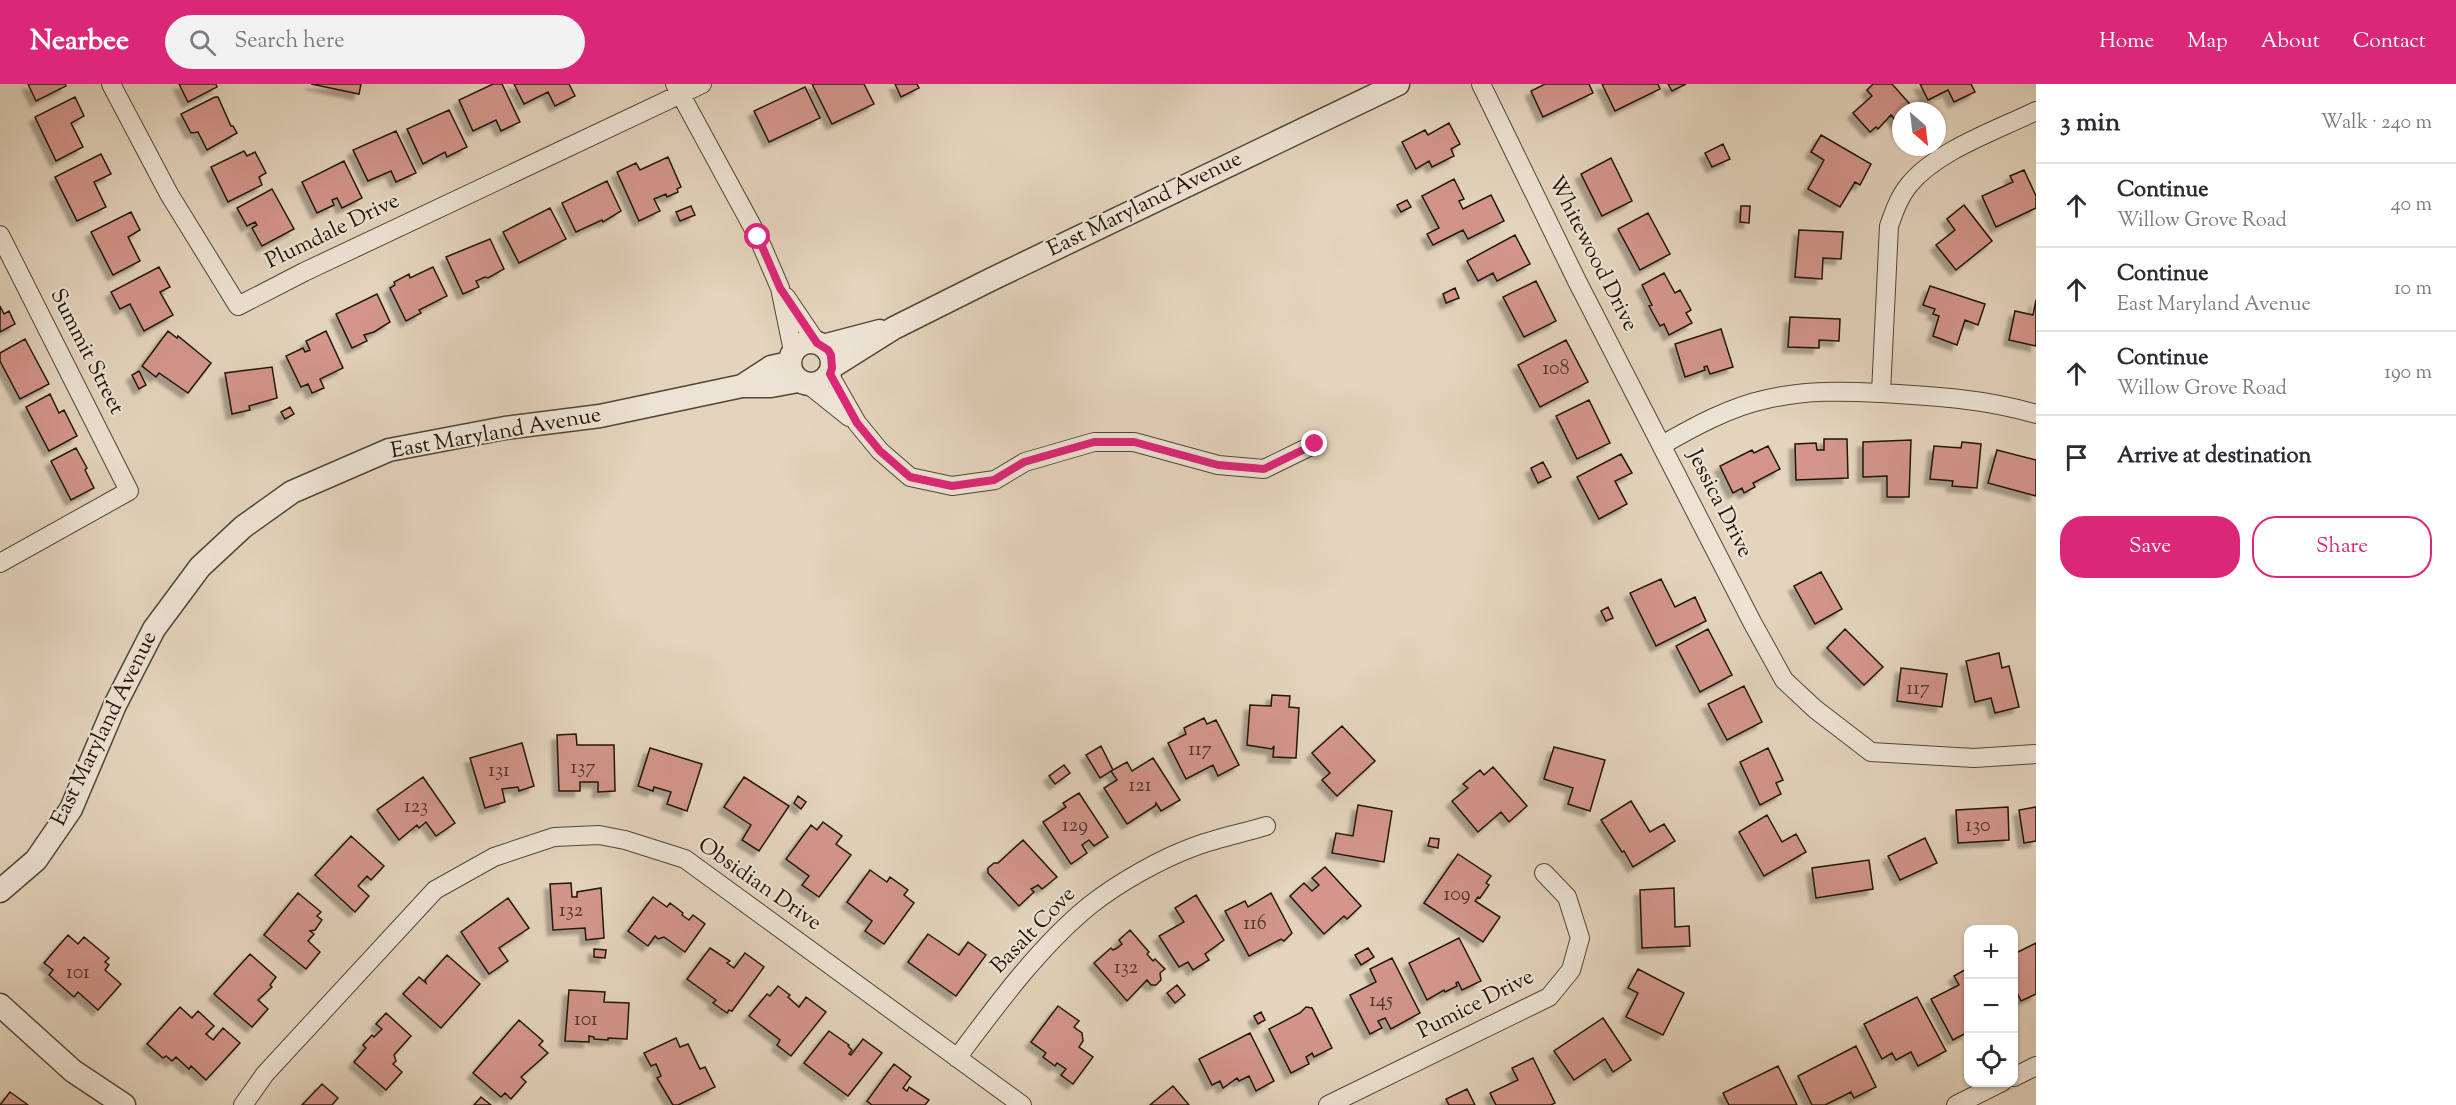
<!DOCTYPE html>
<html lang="en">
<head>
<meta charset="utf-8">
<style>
	body { margin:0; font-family:"Sorts Mill Goudy",serif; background:#f2f2f3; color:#2b2b33 }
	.controls { position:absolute; right:18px; bottom:18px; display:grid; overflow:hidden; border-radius:12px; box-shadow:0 2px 4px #0004 }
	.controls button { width:54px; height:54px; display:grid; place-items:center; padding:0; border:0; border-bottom:2px solid #e1e1e2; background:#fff; color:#2b2b33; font:30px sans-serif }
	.compass { position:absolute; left:1892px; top:18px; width:54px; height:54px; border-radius:50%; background:#fff; box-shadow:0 2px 4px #0004; rotate:152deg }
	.stop { position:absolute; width:18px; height:18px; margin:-14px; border:4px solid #db2777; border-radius:50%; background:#fff }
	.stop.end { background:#db2777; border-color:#fff; box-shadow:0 2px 6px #0008 }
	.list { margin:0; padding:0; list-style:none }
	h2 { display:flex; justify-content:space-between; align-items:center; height:78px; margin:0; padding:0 24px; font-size:26px }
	h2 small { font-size:20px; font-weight:400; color:#7c7c81 }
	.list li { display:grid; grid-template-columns:39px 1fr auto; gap:18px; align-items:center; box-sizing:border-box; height:84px; padding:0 24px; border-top:2px solid #e1e1e2 }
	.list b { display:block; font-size:22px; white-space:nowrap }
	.list p { margin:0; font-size:20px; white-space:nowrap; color:#7c7c81 }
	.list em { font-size:20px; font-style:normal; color:#7c7c81 }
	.actions { display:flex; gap:12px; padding:18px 24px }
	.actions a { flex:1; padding:14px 0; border:2px solid #db2777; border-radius:24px; text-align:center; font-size:21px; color:#db2777 }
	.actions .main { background:#db2777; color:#fff }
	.icon { flex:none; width:33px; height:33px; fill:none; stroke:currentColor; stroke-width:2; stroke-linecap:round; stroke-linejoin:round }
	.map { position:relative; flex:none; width:2036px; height:1021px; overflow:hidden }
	header { display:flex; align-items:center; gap:36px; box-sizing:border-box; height:84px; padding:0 30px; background:#db2777; color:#fff }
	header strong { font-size:28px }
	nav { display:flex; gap:33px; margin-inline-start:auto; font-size:21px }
	.search { width:420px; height:54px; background:#f2f2f3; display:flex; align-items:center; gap:15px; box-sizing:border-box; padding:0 21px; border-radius:33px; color:#7c7c81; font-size:22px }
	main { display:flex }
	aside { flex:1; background:#fff }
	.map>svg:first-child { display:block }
	.building { fill:#d4968c; stroke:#201609; stroke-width:1.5; filter:url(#shadow) }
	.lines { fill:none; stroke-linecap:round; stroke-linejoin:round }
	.minor-casing { stroke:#514636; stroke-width:20 }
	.tertiary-casing { stroke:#514636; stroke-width:25 }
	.minor { stroke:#ede3d4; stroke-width:18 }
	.tertiary { stroke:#ede3d4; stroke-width:22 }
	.route { stroke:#db2777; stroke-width:8 }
	.labels { text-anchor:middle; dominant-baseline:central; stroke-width:4.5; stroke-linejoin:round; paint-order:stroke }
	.number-label { font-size:20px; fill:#4d362a }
	.street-label { font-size:22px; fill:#201609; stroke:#ede3d4 }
</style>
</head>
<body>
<header>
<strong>Nearbee</strong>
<div class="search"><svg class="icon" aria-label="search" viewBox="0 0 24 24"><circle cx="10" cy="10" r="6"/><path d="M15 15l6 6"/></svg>Search here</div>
<nav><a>Home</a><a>Map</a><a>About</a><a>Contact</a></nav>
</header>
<main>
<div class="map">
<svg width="2036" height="1021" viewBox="0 0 2036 1021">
	<defs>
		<filter id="shadow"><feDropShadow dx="-5.5" dy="5.5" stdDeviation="1.5" flood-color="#0004"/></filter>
	</defs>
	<rect width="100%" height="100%" fill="#e4d4bd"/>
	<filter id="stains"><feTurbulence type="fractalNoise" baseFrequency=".00333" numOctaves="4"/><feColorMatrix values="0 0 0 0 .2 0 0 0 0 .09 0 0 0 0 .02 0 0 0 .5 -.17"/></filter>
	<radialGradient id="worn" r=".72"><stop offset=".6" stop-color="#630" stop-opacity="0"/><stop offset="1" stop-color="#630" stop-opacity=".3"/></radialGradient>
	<!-- building -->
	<path class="building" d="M28,0H65L66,2L36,17Z
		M179,0H216L217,3L188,18Z
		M311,0H361L359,10Z
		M493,0H502L520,38L501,47L496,36L473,47L459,16Z
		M514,0H569L575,12L555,22L548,8L524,20Z
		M812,0H864L874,20L832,40Z
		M895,0H917L919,4L901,13Z
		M1545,0H1589L1593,9L1543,33L1531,7Z
		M1602,0H1658L1660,5L1615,27Z
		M1668,0H1686L1672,7Z
		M1873,0H1892L1916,27H1901V43L1891,31L1878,45L1876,43L1870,48L1853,29L1872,12L1867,6Z
		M1920,0H1971L1975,8L1954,18L1948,6L1928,16Z
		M805,3L820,34L769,58L754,27Z
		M75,13L84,32L71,39L83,63L56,77L35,33Z
		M215,13H218L231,42H233L237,49L207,66L198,48L191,49L181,30Z
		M449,26L467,63L447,73L445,68L423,80L407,45Z
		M1449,39L1460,60L1451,65L1454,72L1432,83L1429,77L1416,85L1402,58L1425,46L1428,51Z
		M396,47L416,89L396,98L391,87L368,97L353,66Z
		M1821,51L1871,80L1860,101L1855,98L1840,123L1808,105L1824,76L1811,68Z
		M1723,60L1730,75L1712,83L1705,69Z
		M244,67L247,72L255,68L266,89L259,93L262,101L228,118L211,83Z
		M101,70L111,90L94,98L106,123L77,137L55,93Z
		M668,73L681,103L677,105L678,108L667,113L666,110L654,115L660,127L639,137L617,88L636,79L640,86Z
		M1611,74L1632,117L1602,132L1581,90Z
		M344,77L362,114L342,124L337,114L332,116L334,121L317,129L302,98Z
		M2024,86L2036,112V124L1996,143L1982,112L2013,98L2010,92Z
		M1454,95L1464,115L1459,117L1463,125L1491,111L1504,137L1468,155L1463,146L1433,161L1427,150L1439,144L1422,112Z
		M607,97L621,127L603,138L602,136L576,148L562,119Z
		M272,105L294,145L262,162L252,144L257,141L255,138L247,142L237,124Z
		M1407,116L1411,123L1401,128L1397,121Z
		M1964,121L1992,157L1956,186L1936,161L1955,146L1947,135Z
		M691,122L695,131L680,137L676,128Z
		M1741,122H1750L1749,139L1740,138Z
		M550,124L566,155L519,179L503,148Z
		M131,128L140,146L128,153L140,177L113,191L91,148Z
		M1648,129L1670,170L1640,186L1618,145Z
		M1799,146L1843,148L1841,175L1823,174L1822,195L1795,193Z
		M1515,151L1530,180L1497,197L1493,189L1478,197L1467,177Z
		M490,155L504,185L488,194L485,193L476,197L479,203L463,210L446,173Z
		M159,183L170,203L160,208L173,231L144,247L130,220L120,225L111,208Z
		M433,183L447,212L419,226L421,229L406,237L390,204L395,201L394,198L409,190L410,194Z
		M1664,189L1675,209L1680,206L1691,226L1686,229L1692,239L1669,251L1664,240L1660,242L1649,222L1652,221L1642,201Z
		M1536,197L1556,237L1524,253L1503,213Z
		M1930,202L1985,220L1978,241L1965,236L1957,261L1933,252L1939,232L1933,230L1935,225L1923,221Z
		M1455,204L1459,214L1446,219L1443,210Z
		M377,210L390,238L374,248L364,251L367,257L352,264L336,230Z
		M2036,216V262L2009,256L2015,227L2033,231Z
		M0,222L4,230L9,227L15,240L0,248Z
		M1790,233L1840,235L1839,257L1819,256V264L1788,263Z
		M1721,245L1733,283L1710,290L1707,282L1704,283L1705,286L1685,293L1675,260Z
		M168,247L177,254L178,252L211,279L188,309L159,289L156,293L142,282Z
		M326,247L343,284L320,295L324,304L312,309L308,300L301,303L286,272L303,264L305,268L310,266L306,257Z
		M25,255L49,300L20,315L0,277V269Z
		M1566,256L1588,298L1540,323L1518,281Z
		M272,283L277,314L249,322L250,326L232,330L225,289Z
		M139,287L146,301L139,305L132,291Z
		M50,310L59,329L64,326L77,352L49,367L26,323Z
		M1589,316L1610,359L1577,375L1556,332Z
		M290,323L294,330L285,335L281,328Z
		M1824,355H1847L1848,394L1796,396L1795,360L1816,359L1817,366H1824Z
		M1911,356L1909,413H1887V392L1863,393V358Z
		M1962,358L1981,360L1977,404L1952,402L1953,397L1930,395L1934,362L1961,364Z
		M1768,362L1780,385L1753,399L1755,403L1744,409L1742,404L1733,409L1720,382L1752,366L1754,369Z
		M76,364L87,384L85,386L94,404L71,416L51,377Z
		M1997,366L2036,376V412L1988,399Z
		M1621,370L1632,389L1615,397L1627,420L1599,435L1577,393Z
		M1543,378L1551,393L1538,399L1531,384Z
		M1821,488L1842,525L1815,540L1794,502Z
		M1661,495L1675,523L1695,513L1706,537L1656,562L1630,509Z
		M1608,523L1613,534L1606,537L1601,527Z
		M1708,545L1732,591L1700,608L1676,562Z
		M1845,545L1883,583L1864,601L1827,564Z
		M1999,569L2002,584L2009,582L2019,623L1995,629L1991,614L1975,618L1966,577Z
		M1901,584L1947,590L1942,623L1897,617Z
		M1744,602L1762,638L1727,656L1708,620Z
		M1272,611L1290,612L1289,623L1299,624L1296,674L1273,673L1274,662L1272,665L1247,661L1250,621L1271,622Z
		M1204,634L1207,640L1216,636L1239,681L1218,692L1213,681L1186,695L1168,659L1186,650L1184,644Z
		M1342,642L1375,677L1337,712L1322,696L1330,689L1312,669Z
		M576,650L577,661H614L615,707L598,708V698H580V707H559L557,651Z
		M522,659L534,702L519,707L518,703L502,705L505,718L485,724L470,674Z
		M1101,662L1113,686L1100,694L1086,671Z
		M1554,663L1605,676L1590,727L1568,720L1573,704L1544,695Z
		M650,664L702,680L687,727L667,720L671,708L654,703L653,707L638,702Z
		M1768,664L1783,696L1776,699L1781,710L1760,721L1740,678Z
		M1153,674L1180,716L1161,727L1156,719L1155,722L1127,740L1104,704L1117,696L1111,687L1127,678L1132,687Z
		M1064,681L1070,689L1055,700L1049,692Z
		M1493,683L1527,722L1509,738L1501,728L1478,748L1452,717L1468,704L1463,700L1480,686L1484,691Z
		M423,693L455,739L436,752L426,738L419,744L417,741L399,756L377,726Z
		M744,693L789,722L759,767L742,756L751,741L724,723Z
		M1079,709L1108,753L1094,762L1089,756L1082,761L1087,769L1071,780L1043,738L1066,723L1063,719Z
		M798,712L806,718L801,725L794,719Z
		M1631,717L1650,748L1664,740L1675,757L1633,783L1624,767L1622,768L1601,736Z
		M1358,721L1392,727L1384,778L1332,769L1336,749L1353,752Z
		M2008,723L2009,756L1958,759L1956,726Z
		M2036,723V757L2024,759L2019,726Z
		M1767,731L1782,758L1796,750L1806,768L1764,792L1739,748Z
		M823,738L842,752L836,760L851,771L819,813L802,801L809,792L786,775L811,741L817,746Z
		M351,752L384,782L371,796L367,792L358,802L369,812L355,828L315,791Z
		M1430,754L1439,755L1438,764L1428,762Z
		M1925,754L1937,779L1900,796L1888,772Z
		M1023,756L1057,793L1042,805L1038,801L1033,804L1031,805L1034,808L1019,822L988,789V784L994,779H998Z
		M1458,770L1491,792L1486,799L1489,801L1480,814L1478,813L1475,817L1500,833L1483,858L1424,819Z
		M1869,776L1873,805L1816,814L1812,784Z
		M1325,783L1361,822L1347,835L1344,832L1324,850L1290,812L1304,799L1312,807L1319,801L1312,794Z
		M870,786L887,798L890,793L908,806L904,811L914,819L884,860L865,847L872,837L847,818Z
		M571,799L572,813H577V808L601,804L604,854L586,856L585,844L553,846L550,800Z
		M1674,804L1675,843L1689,842L1690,862L1642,864L1640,806Z
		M298,809L321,828L317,832L322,836L315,846L310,847L314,850L308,857L320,868L306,885L264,851Z
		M1271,809L1292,849L1284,857L1281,855L1249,872L1225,827L1245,817L1248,823Z
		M1196,811L1224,856L1205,870L1209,876L1193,886L1188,878L1179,883L1159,852L1184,838L1175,824Z
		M653,813L667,823L670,819L683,829L682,831L689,836L693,831L705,840L685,868L664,853L658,855L655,852L648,862L628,847Z
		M508,814L529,844L499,864L508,877L489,890L461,848Z
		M1130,846L1149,868L1147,870L1153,877L1155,875L1165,885L1160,889L1161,896L1156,901H1151L1147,896L1127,917L1094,879L1111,864L1113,866L1117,864L1122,860L1119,856Z
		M928,850L959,871L968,858L986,871L956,912L908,878Z
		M68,851L78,860L84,853L109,874L105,878L109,881L105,886L121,900L98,926L78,908L74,913L49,891L53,886L44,879Z
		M1459,854L1481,897L1462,906L1458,898L1456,899L1457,902L1445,908L1444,906L1427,916L1409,879Z
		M2036,859V910L2021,917L2014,902V870Z
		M710,864L730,877L727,879L734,884L745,869L764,883L732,927L729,926L727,929L713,919L716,916L687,895Z
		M1368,864L1374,873L1361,881L1355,871Z
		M594,865L606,866L605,874L594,873Z
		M250,870L276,893L270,901L272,903L258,916L268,925L252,943L214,910Z
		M447,871L480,900L441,944L403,910L419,893L426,899L425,896Z
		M1392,874L1420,929L1391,945L1385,934L1378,937L1382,944L1370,950L1350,911L1376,898L1370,885Z
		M1968,884V948L1953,956L1931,915L1959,901L1954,892Z
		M1638,885L1684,909L1663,951L1626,933L1638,909L1628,904Z
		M1177,901L1185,911L1175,919L1167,909Z
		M778,902L790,911L788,913L799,923L806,913L826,928L791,972L777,961L780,956L749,932L767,910L770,912Z
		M569,906L605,908L604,918L629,919L627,955L608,954V956L594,955V953L589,952V958L565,957Z
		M1917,913L1946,967L1918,982L1911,968L1896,976L1892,969L1882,975L1864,940Z
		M1058,922L1079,937L1074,943L1082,949L1083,957L1079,963L1093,973L1073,1000L1061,991L1066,985L1057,979L1055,982L1043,973L1046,969L1031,958Z
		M180,923L192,934L198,927L214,942L206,950L213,956L223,944L240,959L206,996L191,982L189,985L176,973L172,977L166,972L163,974L147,960Z
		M1306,923L1312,924L1332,964L1314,973L1312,969L1311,970L1306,973L1309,980L1291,989L1269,945L1300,929Z
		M1261,928L1265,936L1258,940L1254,932Z
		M386,929L411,952L394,971L396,977L393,980L402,988L386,1006L354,978L366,964L363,961L372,951L374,953L382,945L376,940Z
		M1603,934L1631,976L1613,988L1605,975L1574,996L1554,967Z
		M519,936L543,957L539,961L548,969L521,993L526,998L511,1015L505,1009L501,1013L473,989Z
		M829,947L849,961L848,962L852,966L849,970L851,971L863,955L882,969L848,1012L804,979Z
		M1250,949L1274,997L1256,1007L1249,992L1239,997L1237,994L1223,1004L1220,997L1212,1001L1199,975Z
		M676,954L680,963L688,960L700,985L705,983L715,1003L678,1021H673L657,994L661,992L656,980L651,982L644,969Z
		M1856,962L1876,1003L1854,1014L1851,1008L1825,1021H1812L1798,992Z
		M1533,974L1555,1019L1551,1021H1496L1490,1009L1518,996L1512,984Z
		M894,980L911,993L903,1004L907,1007L909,1003L929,1016L925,1021H872L867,1017Z
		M1778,982L1797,1021H1729L1723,1009Z
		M322,1000L338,1014L332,1021H302Z
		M1173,1002L1189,1021H1150Z
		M1467,1005L1475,1021H1449L1446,1015Z
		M10,1008L28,1021H0Z
		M481,1013L491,1021H474Z"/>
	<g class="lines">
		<!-- minor casing -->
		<g class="minor-casing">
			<path id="minor" d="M111,0L169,110L238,222L304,188L702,0
				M675,0L758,153L780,204L793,267
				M1481,0L1577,197L1752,538L1784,596L1815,625L1871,668L1974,674L2036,670
				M0,151L129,407L0,479
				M786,213L817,259
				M829,290L857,339L880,367L910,393L952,402L995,396L1025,378L1094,358H1134L1218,381L1264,385L1315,360
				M809,301L849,333
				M1881,309L1889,142C1894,128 1899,113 1909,101C1936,67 1997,46 2036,27
				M1662,361C1695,342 1730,323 1767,315C1806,306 1843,307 1881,309C1934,312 1986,315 2036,330
				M957,974C996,922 1038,864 1089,822C1118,799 1160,775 1196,762C1218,754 1243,749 1266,742
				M2014,993L2036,982
				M243,1021L265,990L435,806L494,773L554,753L599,751L625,756L685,775L1022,1021
				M1328,1021L1549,913L1571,886L1580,854L1567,813L1544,789
				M1956,1021L2002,998"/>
		</g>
		<!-- tertiary casing -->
		<g class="tertiary-casing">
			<path id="tertiary" d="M790 279a21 21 0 1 1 42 0a21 21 0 1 1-42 0Z
				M823,262L880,247
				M832,283L894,244L992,195L1398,0
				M742,302L771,283L789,279
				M0,807L36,776L71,725L115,621L154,545L200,483L243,443L292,408L389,366L505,344L600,332L742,302H771L798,297
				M0,921L73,987L124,1021"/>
		</g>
		<!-- minor -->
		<use href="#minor" class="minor"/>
		<!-- tertiary -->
		<use href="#tertiary" class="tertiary"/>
	</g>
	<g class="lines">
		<!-- route -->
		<path class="route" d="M758,153L780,204L817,259L828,266L831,271L832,284L830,290L857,339L880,367L910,393L952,402L994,396L1024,378L1094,358H1134L1218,381L1264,385L1315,360"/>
	</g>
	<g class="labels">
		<!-- number labels -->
		<g class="number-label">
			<text x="1556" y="285">108</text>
			<text x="1918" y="605">117</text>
			<text x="1200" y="666">117</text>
			<text x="583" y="684">137</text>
			<text x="499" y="687">131</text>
			<text x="1140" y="702">121</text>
			<text x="416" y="723">123</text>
			<text x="1075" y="742">129</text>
			<text x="1978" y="742">130</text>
			<text x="1457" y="811">109</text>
			<text x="571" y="827">132</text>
			<text x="1255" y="840">116</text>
			<text x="1126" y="884">132</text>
			<text x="78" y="889">101</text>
			<text x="1381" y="917">145</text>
			<text x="586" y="936">101</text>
		</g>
		<!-- street labels -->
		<g class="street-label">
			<text transform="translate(1145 121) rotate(-26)">East Maryland Avenue</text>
			<text transform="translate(333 148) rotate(-26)">Plumdale Drive</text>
			<text transform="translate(1592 170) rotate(63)">Whitewood Drive</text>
			<text transform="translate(86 268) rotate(63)">Summit Street</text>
			<text transform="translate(496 350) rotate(-10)">East Maryland Avenue</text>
			<text transform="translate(1719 420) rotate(63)">Jessica Drive</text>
			<text transform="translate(105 645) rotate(-64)">East Maryland Avenue</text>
			<text transform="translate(759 801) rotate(35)">Obsidian Drive</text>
			<text transform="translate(1034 847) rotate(-46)">Basalt Cove</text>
			<text transform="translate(1476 921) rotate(-27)">Pumice Drive</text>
		</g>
	</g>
	<rect width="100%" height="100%" filter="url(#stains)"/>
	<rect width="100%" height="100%" fill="url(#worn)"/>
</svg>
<div class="controls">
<button>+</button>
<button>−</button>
<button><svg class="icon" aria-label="locate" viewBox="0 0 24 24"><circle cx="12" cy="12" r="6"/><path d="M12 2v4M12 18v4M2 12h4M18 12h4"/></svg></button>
</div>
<svg class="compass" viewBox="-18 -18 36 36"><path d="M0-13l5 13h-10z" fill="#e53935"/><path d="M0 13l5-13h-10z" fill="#7c7c81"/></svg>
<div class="stop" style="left:758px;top:153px"></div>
<div class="stop end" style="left:1315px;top:360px"></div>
</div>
<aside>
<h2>3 min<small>Walk · 240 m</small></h2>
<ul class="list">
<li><svg class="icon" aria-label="ahead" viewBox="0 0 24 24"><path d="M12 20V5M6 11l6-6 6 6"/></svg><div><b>Continue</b><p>Willow Grove Road</p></div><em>40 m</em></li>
<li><svg class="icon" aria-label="ahead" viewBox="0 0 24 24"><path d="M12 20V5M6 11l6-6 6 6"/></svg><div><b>Continue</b><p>East Maryland Avenue</p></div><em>10 m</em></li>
<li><svg class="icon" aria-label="ahead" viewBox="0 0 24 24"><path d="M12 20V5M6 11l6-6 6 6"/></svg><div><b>Continue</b><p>Willow Grove Road</p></div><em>190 m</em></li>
<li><svg class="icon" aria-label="arrive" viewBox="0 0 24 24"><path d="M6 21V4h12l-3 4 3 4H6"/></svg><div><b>Arrive at destination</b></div></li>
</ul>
<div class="actions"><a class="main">Save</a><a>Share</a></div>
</aside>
</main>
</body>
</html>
